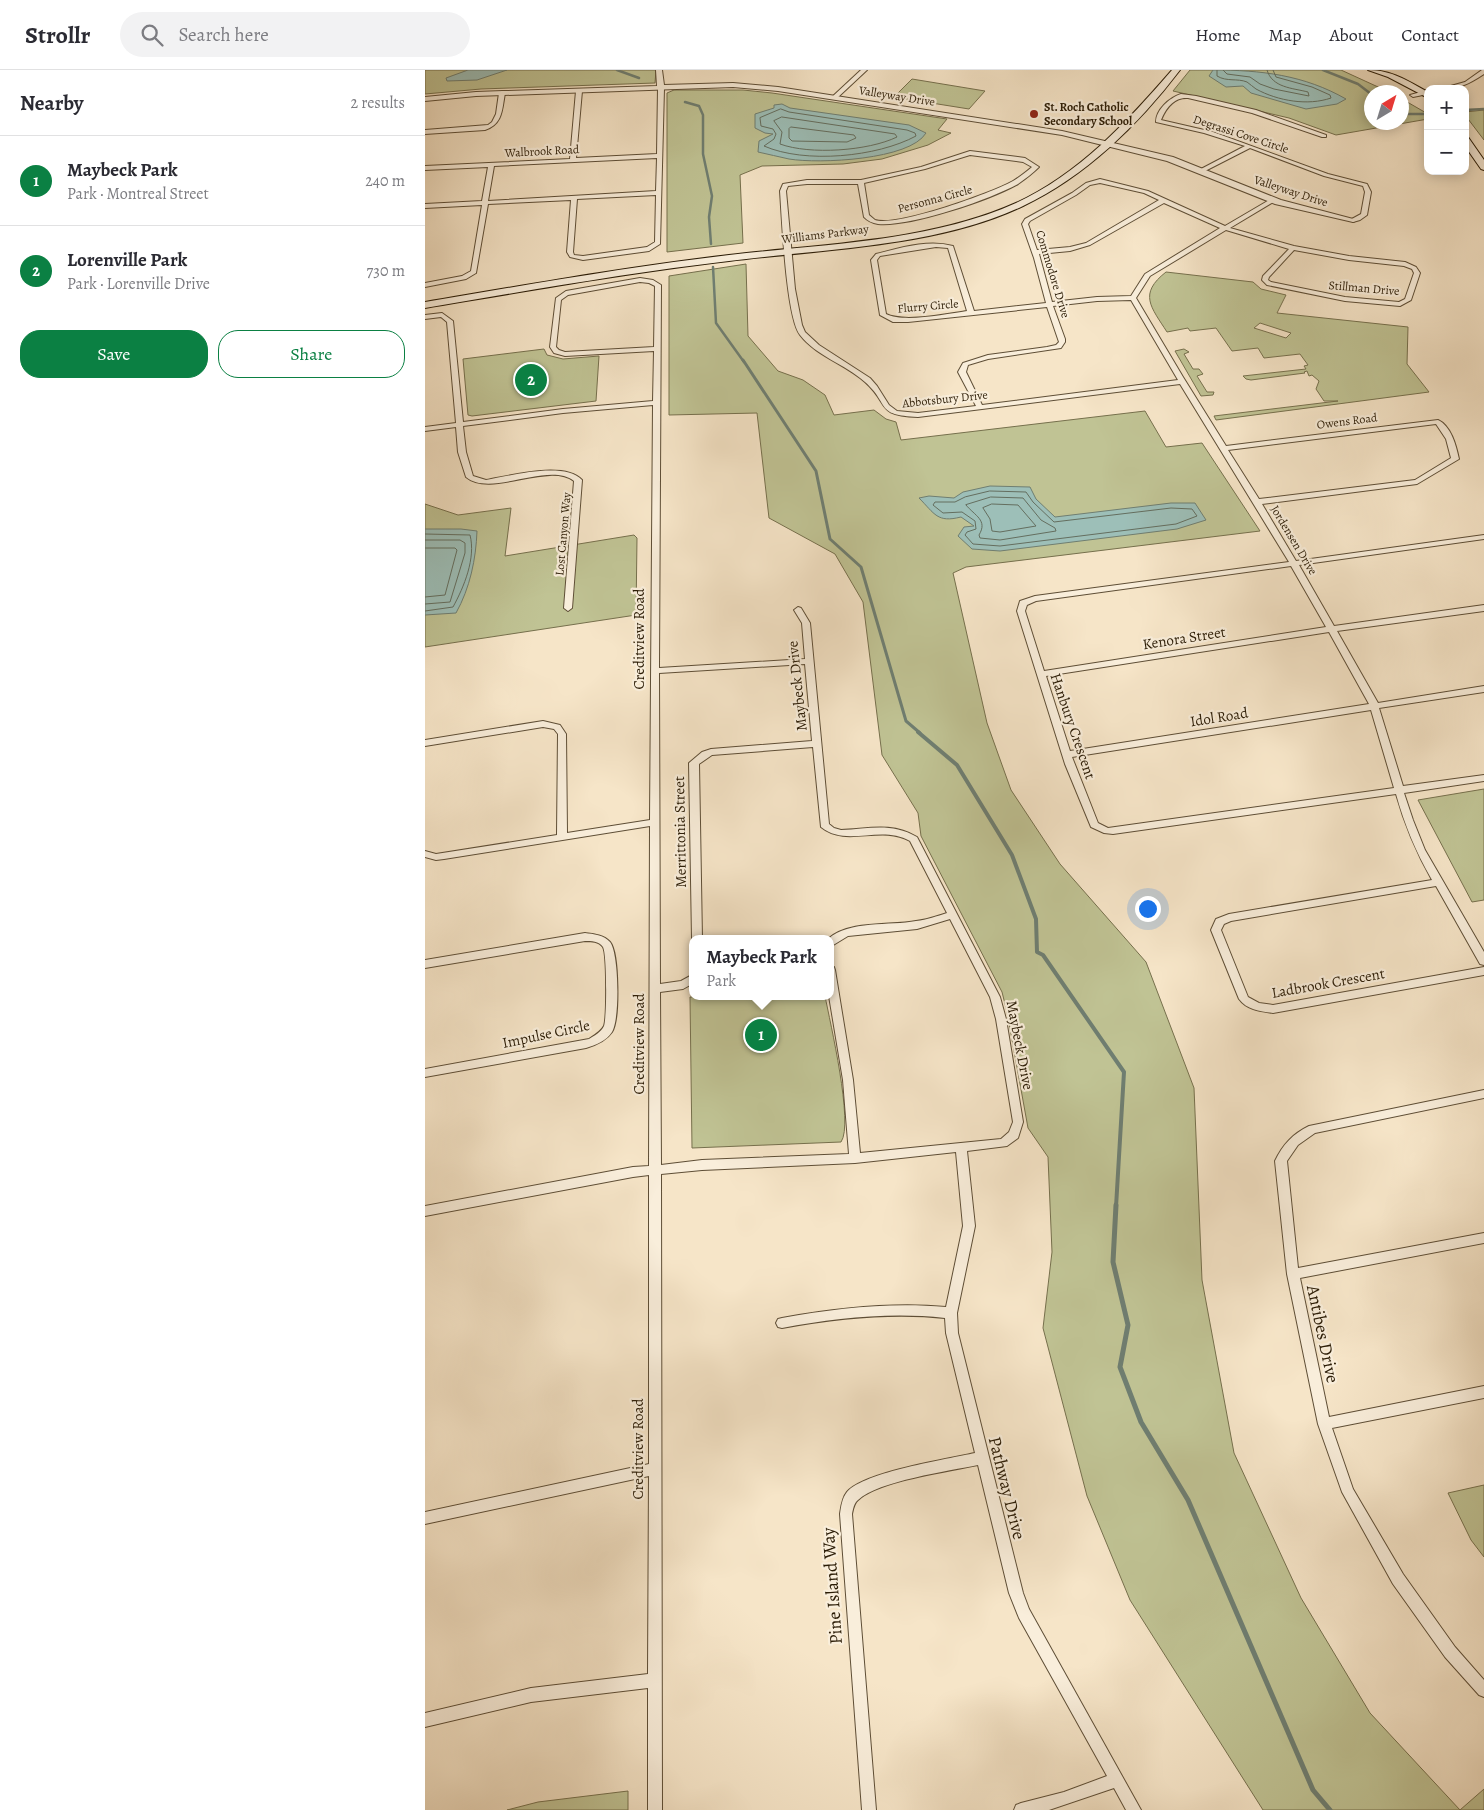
<!DOCTYPE html>
<html lang="en">
<head>
<meta charset="utf-8">
<style>
	body { margin:0; font-family:Alegreya,serif; background:#f2f2f3; color:#2b2b33 }
	.controls { position:absolute; right:15px; top:15px; display:grid; overflow:hidden; border-radius:10px; box-shadow:0 2px 12px #0003 }
	.controls button { width:45px; height:45px; display:grid; place-items:center; padding:0; border:0; border-bottom:1px solid #e1e1e2; background:#fff; color:#2b2b33; font:25px sans-serif }
	.compass { position:absolute; left:939px; top:15px; width:45px; height:45px; border-radius:50%; background:#fff; box-shadow:0 2px 12px #0003; rotate:38deg }
	.you { position:absolute; left:722px; top:838px; width:18px; height:18px; margin:-12px; border:4px solid #fff; border-radius:50%; background:#1a73e8; box-shadow:0 0 0 8px #1a73e833 }
	.badge { display:grid; place-items:center; width:32px; height:32px; border-radius:50%; background:#0b8043; color:#fff; font-size:16px; font-weight:700 }
	.pin { position:absolute; translate:-50% -50%; border:2px solid #fff; box-shadow:0 1px 5px #0006 }
	.popup { position:absolute; left:264px; top:865px; width:145px; height:65px; box-sizing:border-box; display:grid; place-content:center; border-radius:10px; background:#fff; filter:drop-shadow(0 1px 4px #0005); font-size:16px; white-space:nowrap; color:#7c7c81 }
	.popup b { font-size:19px; color:#2b2b33 }
	.popup::after { content:''; position:absolute; left:50%; top:100%; margin-left:-10px; border:10px solid transparent; border-top-color:#fff }
	.list { margin:0; padding:0; list-style:none }
	h2 { display:flex; justify-content:space-between; align-items:center; height:65px; margin:0; padding:0 20px; font-size:21px }
	h2 small { font-size:16px; font-weight:400; color:#7c7c81 }
	.list li { display:grid; grid-template-columns:32px 1fr auto; gap:15px; align-items:center; box-sizing:border-box; height:90px; padding:0 20px; border-top:1px solid #e1e1e2 }
	.list b { display:block; font-size:19px; white-space:nowrap }
	.list p { margin:0; font-size:16px; white-space:nowrap; color:#7c7c81 }
	.list em { font-size:16px; font-style:normal; color:#7c7c81 }
	.actions { display:flex; gap:10px; padding:15px 20px }
	.actions a { flex:1; padding:11px 0; border:1px solid #0b8043; border-radius:20px; text-align:center; font-size:18px; color:#0b8043 }
	.actions .main { background:#0b8043; color:#fff }
	.icon { flex:none; width:28px; height:28px; fill:none; stroke:currentColor; stroke-width:2; stroke-linecap:round; stroke-linejoin:round }
	.map { position:relative; flex:none; width:1059px; height:1740px; overflow:hidden }
	header { display:flex; align-items:center; gap:30px; box-sizing:border-box; height:70px; padding:0 25px; background:#fff; border-bottom:1px solid #e1e1e2 }
	header strong { font-size:24px }
	nav { display:flex; gap:28px; margin-inline-start:auto; font-size:18px }
	.search { width:350px; height:45px; background:#f2f2f3; display:flex; align-items:center; gap:12px; box-sizing:border-box; padding:0 18px; border-radius:28px; color:#7c7c81; font-size:19px }
	main { display:flex }
	aside { flex:1; background:#fff }
	.map>svg:first-child { display:block }
	.green { fill:#c0c394; stroke:#76704d; fill-rule:evenodd }
	.water { fill:#9dbfb8; stroke:#6f7e71 }
	.lines { fill:none; stroke-linecap:round; stroke-linejoin:round }
	.shore { stroke:#646e5f; stroke-width:1 }
	.stream-far3 { stroke:#6f7e71; stroke-width:2.5 }
	.stream-far2 { stroke:#6f7e71; stroke-width:3 }
	.stream-far1 { stroke:#6f7e71; stroke-width:4 }
	.stream { stroke:#6f7e71; stroke-width:5 }
	.minor-casing { stroke:#5e4e36; stroke-width:2 }
	.tertiary-casing { stroke:#5e4e36; stroke-width:2 }
	.secondary-casing { stroke:#2b1c06; stroke-width:2 }
	.minor { fill:#f9eedb; fill-rule:evenodd }
	.tertiary { fill:#f9eedb; fill-rule:evenodd }
	.secondary { fill:#f9eedb; fill-rule:evenodd }
	.poi-dot { fill:#8f2418; stroke:#f9eedb; stroke-width:2 }
	.labels { text-anchor:middle; dominant-baseline:central; stroke-width:4.5; stroke-linejoin:round; paint-order:stroke }
	.far-street-label { font-size:12px; fill:#2b1c06; stroke:#f9eedb }
	.far-poi-label { font-size:12px; font-weight:bold; fill:#2b1c06; stroke:#f9eedb; text-anchor:start }
	.street-label { font-size:15px; fill:#2b1c06; stroke:#f9eedb }
	.near-street-label { font-size:18px; fill:#2b1c06; stroke:#f9eedb }
</style>
</head>
<body>
<header>
<strong>Strollr</strong>
<div class="search"><svg class="icon" aria-label="search" viewBox="0 0 24 24"><circle cx="10" cy="10" r="6"/><path d="M15 15l6 6"/></svg>Search here</div>
<nav><a>Home</a><a>Map</a><a>About</a><a>Contact</a></nav>
</header>
<main>
<aside>
<h2>Nearby<small>2 results</small></h2>
<ul class="list">
<li><span class="badge">1</span><div><b>Maybeck Park</b><p>Park · Montreal Street</p></div><em>240 m</em></li>
<li><span class="badge">2</span><div><b>Lorenville Park</b><p>Park · Lorenville Drive</p></div><em>730 m</em></li>
</ul>
<div class="actions"><a class="main">Save</a><a>Share</a></div>
</aside>
<div class="map">
<svg width="1059" height="1740" viewBox="0 0 1059 1740">
	<rect width="100%" height="100%" fill="#f6e5c8"/>
	<filter id="stains"><feTurbulence type="fractalNoise" baseFrequency=".004" numOctaves="4"/><feColorMatrix values="0 0 0 0 .2 0 0 0 0 .09 0 0 0 0 .02 0 0 0 .5 -.17"/></filter>
	<radialGradient id="worn" r=".72"><stop offset=".6" stop-color="#630" stop-opacity="0"/><stop offset="1" stop-color="#630" stop-opacity=".3"/></radialGradient>
	<!-- green -->
	<path class="green" d="M0,0H231L230,13L56,19L0,24Z
		M765,0H916L964,22H946V52H976L977,29L1003,44V49L911,65L864,48L748,21Z
		M487,9L560,21L544,39L469,27Z
		M249,20H318L347,23L522,49L513,60L526,63L503,75L457,89L418,94L337,96L315,105L318,173L242,182V23Z
		M1059,40V70L1040,45V42Z
		M321,194L323,266L353,301L378,310L400,325L409,345L449,340L461,349L471,352L476,370L720,341L741,377L777,373L835,461L541,497L528,503L562,653L586,720L635,794L721,892L769,1018L777,1210L809,1383L876,1528L945,1643L1035,1740L1059,1719V1740H838L705,1530L662,1426L618,1258L627,1182L623,1087L603,1058L582,942L577,922L496,766L493,743L457,685L438,532L410,484L344,448L332,343L244,345V206Z
		M741,202L828,212L836,219L861,225L852,243L983,257L982,294L1004,322L791,350L789,346L913,331H899L891,319L894,311L887,305L884,306L882,301L879,302L880,303L826,310L821,309L818,306L881,299L879,296L883,295L875,284L839,288L833,278L807,281L791,258L765,261L763,258L742,262C726,237 713,224 741,202ZM835,253L866,263L861,268L829,258Z
		M119,279L122,285L138,289L174,286L171,331L47,346L43,345L38,289Z
		M759,279L764,282L759,284L768,299H774L778,304L772,306L782,322H789L788,325L776,326L750,281Z
		M0,434L33,445L86,438L80,486L209,465L212,468L211,545L0,577Z
		M1059,719V830L1047,832L993,730Z
		M292,926H400C405,952 429,1054 416,1072L267,1078L265,927Z
		M1059,1415V1487L1046,1470L1023,1423Z
		M203,1721V1740H82L113,1732Z"/>
	<!-- water -->
	<path class="water" d="M43,0H82L52,10L22,11L21,8Z
		M788,0C836,0 879,5 921,29L912,34L881,39L826,23L818,16L801,17L784,6Z
		M357,34L365,38L484,55L501,63C485,90 394,94 364,89C354,87 343,84 333,82L334,71L348,64L340,63L330,58V44L349,38V35Z
		M565,416L605,417L611,429L630,447L746,433H770L781,450L752,459L575,481L547,479L533,466L539,457L549,456L536,447C512,453 510,444 494,428L504,426L529,428L538,422Z
		M0,459H36L52,461C51,489 45,518 31,543L0,545Z"/>
	<g class="lines">
		<!-- shore -->
		<path class="shore" d="M792,0V6C802,12 812,8 822,12C825,14 828,17 831,19C853,31 883,36 906,28L905,25L887,17L851,7L848,0
			M798,0L802,4L825,7L835,14L849,19L884,26L883,22C868,18 847,18 842,0
			M356,39L364,42L482,60L490,63L491,66C452,87 380,94 339,76L349,69L351,64L348,59L336,56L335,48Z
			M357,47L470,64L472,67C443,81 385,85 355,74L357,62L349,51Z
			M366,57L429,65L431,68L422,72L367,71L364,68V59Z
			M565,421L601,422L608,432L629,452L746,438L767,439L772,446L751,454L575,476L548,474L540,465L542,462L551,459L550,451L537,442L518,443L508,435L510,432H530L540,427Z
			M566,427L598,428L616,450L630,458L631,461L575,470L555,468L554,465C563,450 550,446 541,435Z
			M567,434L593,435L611,456L575,462L567,461L565,449L558,438Z
			M0,464L45,465C51,488 39,517 28,537L0,541
			M0,470H35L40,473V483L25,532L0,534
			M0,478H30L32,480L20,525L0,527"/>
		<!-- stream-far3 -->
		<path class="stream-far3" d="M192,0L214,8
			M898,0L933,14L946,24
			M260,32L274,36L278,45V84L287,126L284,147L286,174
			M1040,40L1059,39
			M976,44H1003
			M288,197L291,253L319,292"/>
		<!-- stream-far2 -->
		<path class="stream-far2" d="M318,290L391,401L405,469L436,497L481,651L495,663"/>
		<!-- stream-far1 -->
		<path class="stream-far1" d="M493,662L532,695L587,785L611,849L612,882L618,885L699,1002L691,1137"/>
		<!-- stream -->
		<path class="stream" d="M691,1135L688,1192L703,1255L695,1297L716,1352L763,1430L888,1720L905,1740"/>
		<!-- minor casing -->
		<g class="minor-casing">
			<path id="minor" d="M436,0H442L411,29H407V27Z
				M1057,0H1059V4C1044,14 1034,19 1015,19L1040,12Z
				M236,16L239,18L235,174L224,181L158,190L145,187L142,182L146,130L63,134L51,203L41,209L0,217V213L37,206L46,201L57,135L0,138V134L57,131L63,97L0,100V96L145,89L151,21L154,19L157,21L151,88L232,84L233,18ZM232,88L231,121L63,131L69,96ZM231,125L230,172L222,177L158,186L149,185L148,182L152,129Z
				M1003,20V24L988,27L985,25Z
				M77,21L80,23C77,39 78,54 60,60L0,64V60L63,55L67,52L71,44L74,23Z
				M756,24L771,26L831,40L901,65V67H897L827,43L763,28C749,27 741,38 736,50L788,62L903,104L942,114L946,122L942,145L935,150L928,152L925,150L936,144L940,122L938,116L899,106L825,78L780,101H776V99L820,76L779,63L731,52C731,40 744,28 756,24Z
				M545,81L600,88L614,97C608,103 600,109 593,114C564,130 485,157 453,154C447,153 443,151 439,147L433,114H382L363,116L361,121L370,219L377,255L380,262L394,275L445,308L452,316L464,335L472,341L493,343L551,336L533,302L538,293L563,285L622,277L631,275L634,272L622,237L483,252H468L455,245L446,190L451,184C475,178 503,169 528,176L549,241L621,233L609,188L597,154L600,149L647,123L661,113L675,109L723,121L800,156L846,129H850V131L805,158L869,176L924,186L980,192L991,197L995,203L986,230L975,236L920,231L842,215L837,210L838,206L864,179L801,160L725,206L711,228L758,307L801,376L1013,350C1026,356 1031,375 1034,389L992,414L837,434L871,491L1059,465V469L874,495L909,556L1059,535V541L912,561L953,633L1059,616V622L954,638L978,716L1059,705V711L979,723L988,750L1000,780L1059,882V895L1055,894L1011,816L806,851L799,854L796,860L823,927L834,933L848,935L1059,897V905L848,943C835,941 822,940 814,929L786,860L791,849L804,844L1007,810C990,780 980,756 971,724L688,764L679,763L666,757L640,694L592,541L595,531L610,526L864,492L755,314L493,347C449,345 466,335 440,312C420,294 391,286 375,265C361,247 357,148 355,121L358,114L382,110H436L496,97ZM545,85L598,92L607,97C601,102 595,107 588,111C567,123 472,157 450,150C449,149 445,146 444,145L439,113L500,99ZM675,113L719,123L734,130L661,173L645,177L612,180L603,154L605,151L651,125L665,115ZM739,133L795,158L720,204L706,226L672,227L627,232L614,184L645,181L665,175ZM511,177L523,178L542,241C521,244 479,253 461,244L452,190L455,186ZM869,180L924,190L979,196L987,199L989,203L980,229L974,232L920,227L846,212L843,210L844,207ZM706,230L753,310L557,335L541,302L543,295L563,289L636,278L640,272V269L628,236L672,231ZM1011,354L1021,369L1026,388L990,410L834,429L803,380ZM866,496L901,557L619,601L600,541L602,535L611,531ZM904,562L944,634L645,681L621,606ZM946,640L969,718L683,758L673,753L647,687Z
				M215,208L228,210L236,215L234,598L380,589L377,553L369,540L373,537L376,538L385,553L404,754L409,758L416,760C444,759 466,752 492,767L575,927L581,949L598,1052L593,1068L582,1076L542,1081L550,1156L532,1243L533,1263L598,1523L604,1539L716,1740H701L689,1718L624,1740H589L591,1735L596,1733L639,1722L682,1706L594,1548L584,1523L553,1395C524,1401 453,1411 433,1430C429,1433 428,1439 427,1444L451,1740H437L415,1444C416,1437 417,1428 422,1422C439,1402 523,1389 550,1383L521,1263L520,1248C465,1242 411,1248 357,1258L353,1257L351,1253L353,1249L357,1248C412,1238 466,1232 521,1237L538,1156L531,1082L430,1093L277,1100L236,1104L237,1740H223V1618L106,1632L0,1657V1643L106,1618L223,1604L224,1406L0,1454V1442L224,1394V1105L208,1107L0,1146V1136L208,1097L224,1096L225,756L19,789L11,790L0,787V781L11,784L132,765L133,664L129,659L118,657L0,676V670L118,651L135,655L141,664L142,763L225,750L228,335L138,343L38,356L41,382L48,406L61,410C85,406 139,391 157,410L147,538L143,541L139,538L149,411C123,391 66,428 41,407L33,382L31,357L0,361V357L31,353L22,252L16,247L0,249V245L17,243L28,251L38,352L138,339L228,331L229,281L140,286L129,283L125,277L131,228L141,221ZM215,212L224,213L230,216L229,277L140,282L134,280L131,277L136,230L143,225ZM380,594L387,671L286,679L277,682L264,693L267,869H277L274,694L287,685L388,677L396,757C422,778 455,754 485,771L522,843C512,846 502,850 491,851C465,856 424,850 403,869H405V877L423,866L492,859L525,849L565,927L571,949L588,1052L584,1062L576,1069L435,1083L428,1010L410,900L409,897L405,896L404,926L418,1010L424,1084L277,1090L236,1095L235,922L258,919L267,914V905L256,911L235,914L234,603Z
				M160,863C168,864 179,865 185,872C194,883 195,949 187,962C181,971 171,975 161,978L0,1007V999L164,969C169,966 176,962 179,956C182,947 182,884 178,877C174,871 166,871 160,871L0,898V890Z
				M1059,1020V1028L890,1063L873,1075L862,1091L873,1198L1059,1163V1173L875,1208L904,1347L1059,1316V1328L907,1358L928,1419L978,1504L1030,1577L1059,1610V1627L1054,1625L1020,1587L968,1514L917,1422L893,1354L862,1204L850,1091C858,1074 868,1064 884,1056Z"/>
		</g>
		<!-- tertiary casing -->
		<g class="tertiary-casing">
			<path id="tertiary" d="M231,0H237L239,15L308,13L353,17L637,61L748,87L856,130L932,150L928,152L850,134L742,91L637,65L353,21L308,17L51,26L0,31V27L51,22L232,16Z"/>
		</g>
		<!-- secondary casing -->
		<g class="secondary-casing">
			<path id="secondary" d="M747,0H755C714,54 660,107 598,136C513,177 398,179 304,191C202,203 101,221 0,238V232C101,215 202,197 304,185C397,174 504,172 591,133C654,104 702,52 747,0Z
				M943,0C967,0 983,11 1003,22V28L963,7Z
				M1040,66L1043,67L1059,90V100L1056,99L1040,76Z"/>
		</g>
		<!-- minor -->
		<use href="#minor" class="minor"/>
		<!-- tertiary -->
		<use href="#tertiary" class="tertiary"/>
		<!-- secondary -->
		<use href="#secondary" class="secondary"/>
	</g>
	<!-- markers -->
	<circle class="poi-dot" cx="609" cy="44" r="5"/>
	<g class="labels">
		<!-- far-street labels -->
		<g class="far-street-label">
			<text transform="translate(472 26) rotate(9)">Valleyway Drive</text>
			<text transform="translate(816 64) rotate(18)">Degrassi Cove Circle</text>
			<text transform="translate(117 81) rotate(-3)">Walbrook Road</text>
			<text transform="translate(866 121) rotate(18)">Valleyway Drive</text>
			<text transform="translate(510 129) rotate(-15)">Personna Circle</text>
			<text transform="translate(400 164) rotate(-7)">Williams Parkway</text>
			<text transform="translate(628 204) rotate(73)">Commodore Drive</text>
			<text transform="translate(939 218) rotate(5)">Stillman Drive</text>
			<text transform="translate(503 236) rotate(-5)">Flurry Circle</text>
			<text transform="translate(520 329) rotate(-6)">Abbotsbury Drive</text>
			<text transform="translate(922 351) rotate(-7)">Owens Road</text>
			<text transform="translate(138 464) rotate(-85)">Lost Canyon Way</text>
			<text transform="translate(869 470) rotate(59)">Jordensen Drive</text>
		</g>
		<!-- far-poi labels -->
		<g class="far-poi-label">
			<text x="619" y="37">St. Roch Catholic<tspan x="619" dy="14">Secondary School</tspan></text>
		</g>
		<!-- street labels -->
		<g class="street-label">
			<text transform="translate(759 568) rotate(-9)">Kenora Street</text>
			<text transform="translate(214 569) rotate(-90)">Creditview Road</text>
			<text transform="translate(372 616) rotate(-96)">Maybeck Drive</text>
			<text transform="translate(794 647) rotate(-9)">Idol Road</text>
			<text transform="translate(648 656) rotate(71)">Hanbury Crescent</text>
			<text transform="translate(255 762) rotate(-91)">Merrittonia Street</text>
			<text transform="translate(903 913) rotate(-10)">Ladbrook Crescent</text>
			<text transform="translate(121 964) rotate(-12)">Impulse Circle</text>
			<text transform="translate(214 974) rotate(-90)">Creditview Road</text>
			<text transform="translate(595 975) rotate(79)">Maybeck Drive</text>
			<text transform="translate(213 1379) rotate(-90)">Creditview Road</text>
		</g>
		<!-- near-street labels -->
		<g class="near-street-label">
			<text transform="translate(898 1264) rotate(78)">Antibes Drive</text>
			<text transform="translate(582 1418) rotate(76)">Pathway Drive</text>
			<text transform="translate(407 1516) rotate(-94)">Pine Island Way</text>
		</g>
	</g>
	<rect width="100%" height="100%" filter="url(#stains)"/>
	<rect width="100%" height="100%" fill="url(#worn)"/>
</svg>
<div class="controls">
<button>+</button>
<button>−</button>
</div>
<svg class="compass" viewBox="-18 -18 36 36"><path d="M0-13l5 13h-10z" fill="#e53935"/><path d="M0 13l5-13h-10z" fill="#7c7c81"/></svg>
<div class="you"></div>
<div class="pin badge" style="left:336px;top:965px">1</div>
<div class="popup"><b>Maybeck Park</b>Park</div>
<div class="pin badge" style="left:106px;top:310px">2</div>
</div>
</main>
</body>
</html>
